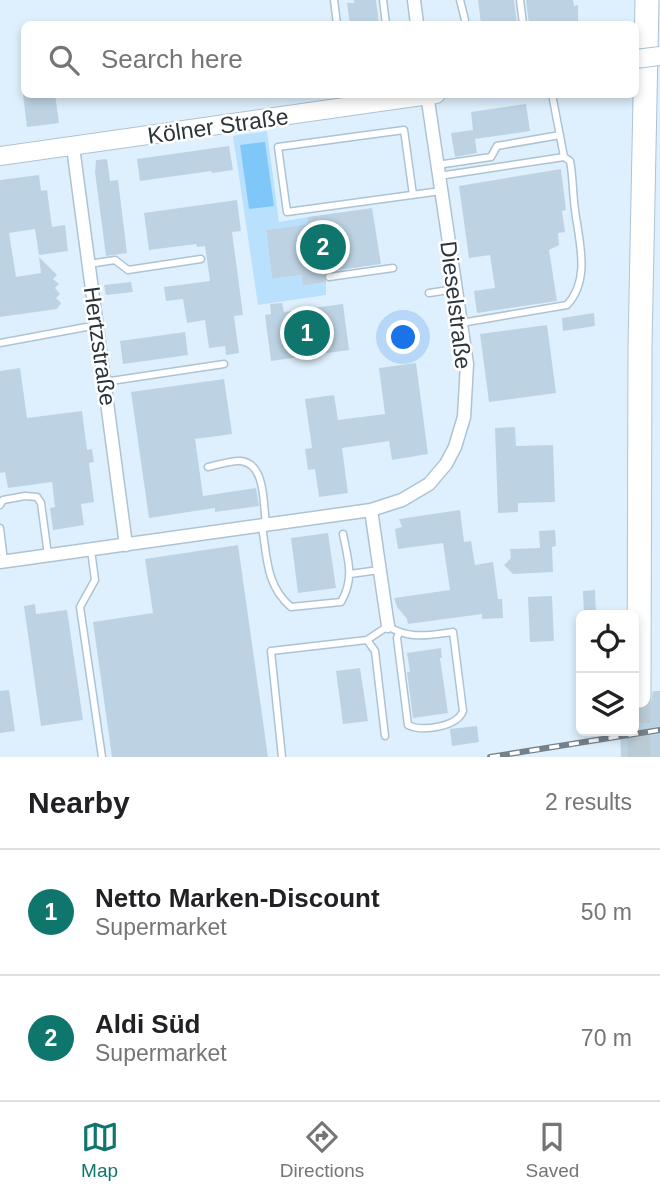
<!DOCTYPE html>
<html lang="en">
<head>
<meta charset="utf-8">
<style>
	body { margin:0; font-family:Arial,sans-serif; background:#f2f2f2; color:#202124 }
	.controls { position:absolute; right:21px; bottom:21px; display:grid; overflow:hidden; border-radius:10px; box-shadow:0 4px 10px #0003 }
	.controls button { width:63px; height:63px; display:grid; place-items:center; padding:0; border:0; border-bottom:2px solid #e0e0e0; background:#fff; color:#202124; font:35px sans-serif }
	.you { position:absolute; left:404px; top:338px; width:24px; height:24px; margin:-18px; border:5px solid #fff; border-radius:50%; background:#1a73e8; box-shadow:0 0 0 10px #1a73e833 }
	.badge { display:grid; place-items:center; width:46px; height:46px; border-radius:50%; background:#0f766e; color:#fff; font-size:23px; font-weight:700 }
	.pin { position:absolute; translate:-50% -50%; border:4px solid #fff; box-shadow:0 2px 7px #0006 }
	.list { margin:0; padding:0; list-style:none }
	h2 { display:flex; justify-content:space-between; align-items:center; height:91px; margin:0; padding:0 28px; font-size:30px }
	h2 small { font-size:23px; font-weight:400; color:#757577 }
	.list li { display:grid; grid-template-columns:46px 1fr auto; gap:21px; align-items:center; box-sizing:border-box; height:126px; padding:0 28px; border-top:2px solid #e0e0e0 }
	.list b { display:block; font-size:26px; white-space:nowrap }
	.list p { margin:0; font-size:23px; white-space:nowrap; color:#757577 }
	.list em { font-size:23px; font-style:normal; color:#757577 }
	.icon { flex:none; width:38px; height:38px; fill:none; stroke:currentColor; stroke-width:2; stroke-linecap:round; stroke-linejoin:round }
	.map { position:relative; flex:none; width:660px; height:757px; overflow:hidden }
	.search { position:absolute; background:#fff; box-shadow:0 4px 10px #0003; left:21px; right:21px; top:21px; height:77px; display:flex; align-items:center; gap:18px; box-sizing:border-box; padding:0 24px; border-radius:10px; color:#757577; font-size:26px }
	.sheet { height:343px; background:#fff }
	nav { display:flex; justify-content:space-around; align-items:center; box-sizing:border-box; height:98px; border-top:2px solid #e0e0e0; background:#fff; font-size:19px; color:#757577 }
	nav a { display:grid; justify-items:center; gap:4px }
	nav .on { color:#0f766e }
	.map>svg:first-child { display:block }
	.green { fill:#b9e0fd }
	.water { fill:#7fc7f9 }
	.building { fill:#bdd3e3 }
	.lines { fill:none; stroke-linecap:round; stroke-linejoin:round }
	.highway-tunnel { stroke:#bacbd6; stroke-width:23; stroke-dasharray:23 11; stroke-linecap:butt }
	.lane-casing { stroke:#adc3d3; stroke-width:9 }
	.street-casing { stroke:#adc3d3; stroke-width:15 }
	.secondary-casing { stroke:#adc3d3; stroke-width:20 }
	.highway-casing { stroke:#adc3d3; stroke-width:25 }
	.lane { stroke:#fff; stroke-width:6 }
	.street { stroke:#fff; stroke-width:12 }
	.secondary { stroke:#fff; stroke-width:18 }
	.highway { stroke:#fff; stroke-width:23 }
	.rail-casing { stroke:#75818a; stroke-width:6 }
	.rail { stroke:#fff; stroke-width:3.5; stroke-dasharray:10; stroke-linecap:butt }
	.secondary-bridge-casing { stroke:#adc3d3; stroke-width:20; stroke-linecap:butt }
	.secondary-bridge { stroke:#fff; stroke-width:18 }
	.labels { text-anchor:middle; dominant-baseline:central; stroke-width:5; stroke-linejoin:round; paint-order:stroke }
	.street-label { font-size:23px; fill:#2c353b; stroke:#fff }
</style>
</head>
<body>
<div class="map">
<svg width="660" height="757" viewBox="0 0 660 757">
	<rect width="100%" height="100%" fill="#def0fd"/>
	<!-- green -->
	<path class="green" d="M267,131L279,222L308,217V224L266,230L272,279L301,275L303,286L326,282V295L258,305L233,136Z"/>
	<!-- water -->
	<path class="water" d="M265,142L274,206L249,209L240,145Z"/>
	<!-- building -->
	<path class="building" d="M354,0H376L379,24H350L347,3H354Z
		M478,0H514L517,24H481Z
		M526,0H573L574,6L578,5V24H529Z
		M23,94H55L59,123L27,127Z
		M526,104L530,131L475,139L477,153L455,157L451,133L473,130L471,112Z
		M229,146L233,170L212,173L211,171L140,181L137,159Z
		M107,159L110,181L118,180L127,253L106,256L95,172L96,160Z
		M561,169L566,210L562,211L565,232L558,233L559,245L549,250L557,301L477,313L474,291L495,288L490,255L469,258L459,186Z
		M39,175L41,191L47,190L52,227L65,225L68,251L39,255L35,229L9,233L16,277L41,273L39,257L57,275L53,279L59,284L55,288L60,294L56,298L61,303L57,309L0,317V180Z
		M237,200L241,231L232,232L243,315L234,316L239,353L226,355L225,346L209,348L205,320L187,323L183,299L166,301L164,287L210,281L205,246L197,247L196,244L149,250L144,213Z
		M372,208L381,264L324,272L326,282L303,286L301,275L272,279L266,230L308,224V217Z
		M131,282L133,292L106,295L104,285Z
		M282,303L284,312L343,304L349,350L271,361L265,315L271,314L270,304Z
		M594,313L595,326L563,331L562,318Z
		M547,325L556,393L489,402L480,334Z
		M185,332L188,355L123,364L120,341Z
		M416,363L428,454L392,460L389,441L342,448L348,493L319,497L315,469L308,470L305,449L312,448L305,399L334,395L338,420L385,414L379,368Z
		M20,368L27,418L82,411L87,450L92,449L94,462L89,463L94,502L81,504L84,525L53,530L50,508L55,507L52,482L8,488L5,472L0,473V371Z
		M224,379L232,434L195,439L203,496L256,488L259,506L215,512V508L149,518L131,392Z
		M515,427L516,446L553,445L555,502L518,503V512L498,513L495,428Z
		M460,510L464,542L471,541L475,565L493,562L498,599H502L503,618L482,619V614L408,624L407,619L397,607L394,598L450,590L443,543L398,549L395,529L402,527L399,519Z
		M555,530L556,546L552,547L553,572L513,574L504,565L511,558L510,549L540,548L539,531Z
		M328,533L336,588L298,593L291,538Z
		M238,545L268,757H112L93,622L153,613L145,559Z
		M595,590L596,615H584L583,591Z
		M552,596L554,641L530,642L528,597Z
		M35,604L36,614L67,610L83,720L41,726L24,606Z
		M441,648L442,658H440L448,713L413,718L407,672H410L407,653Z
		M360,668L368,721L343,724L336,671Z
		M9,690L15,731L0,733V691Z
		M653,691H660V757H621L620,731H634V709L647,708L651,702Z
		M477,726L479,742L452,746L450,729Z"/>
	<g class="lines">
		<!-- highway-tunnel -->
		<path class="highway-tunnel" d="M639,757V696"/>
		<!-- lane casing -->
		<g class="lane-casing">
			<path id="lane" d="M334,0L337,24
				M383,0L386,24
				M460,0L465,20
				M520,0L523,24
				M552,94L564,157
				M437,165L491,157L497,146L560,135
				M439,176L564,157L570,161L571,167C573,181 573,196 575,210C579,242 591,279 567,305L461,323
				M413,195L404,130L278,147L287,212L441,191
				M89,264L115,260L128,270L201,259
				M329,277L393,268
				M429,293L456,289
				M0,343L97,325
				M104,382L224,364
				M208,467C218,465 231,460 241,461C266,464 263,504 266,524
				M0,505L3,500L25,496L37,497L41,503L48,555
				M262,526C267,557 266,586 291,607L341,602C355,578 348,560 343,534
				M0,528L4,561
				M91,550L95,580L80,607L102,757
				M350,574L379,570
				M367,640L375,651L385,736
				M282,757L271,651L367,640L388,626C409,640 429,635 453,632L463,711C457,727 422,732 408,725L397,638L399,633"/>
		</g>
		<!-- street casing -->
		<g class="street-casing">
			<path id="street" d="M414,0L417,24
				M73,147L126,545
				M371,510L388,626
				M0,562L371,510L402,500L429,484L446,464L455,447L464,417L467,364L427,94"/>
		</g>
		<!-- secondary casing -->
		<g class="secondary-casing">
			<path id="secondary" d="M0,156L436,94"/>
		</g>
		<!-- highway casing -->
		<g class="highway-casing">
			<path id="highway" d="M639,696L640,347L647,0"/>
		</g>
		<!-- lane -->
		<use href="#lane" class="lane"/>
		<!-- street -->
		<use href="#street" class="street"/>
		<!-- secondary -->
		<use href="#secondary" class="secondary"/>
		<!-- highway -->
		<use href="#highway" class="highway"/>
		<!-- rail casing -->
		<g class="rail-casing">
			<path id="rail" d="M490,757L660,730"/>
		</g>
		<!-- rail -->
		<use href="#rail" class="rail"/>
		<!-- secondary-bridge casing -->
		<g class="secondary-bridge-casing">
			<path id="secondary-bridge" d="M636,59L660,56"/>
		</g>
		<!-- secondary-bridge -->
		<use href="#secondary-bridge" class="secondary-bridge"/>
	</g>
	<g class="labels">
		<!-- street labels -->
		<g class="street-label">
			<text transform="translate(218 126) rotate(-8)">Kölner Straße</text>
			<text transform="translate(456 305) rotate(83)">Dieselstraße</text>
			<text transform="translate(100 346) rotate(82)">Hertzstraße</text>
		</g>
	</g>
</svg>
<div class="controls">
<button><svg class="icon" aria-label="locate" viewBox="0 0 24 24"><circle cx="12" cy="12" r="6"/><path d="M12 2v4M12 18v4M2 12h4M18 12h4"/></svg></button>
<button><svg class="icon" aria-label="layers" viewBox="0 0 24 24"><path d="M12 4l9 5-9 5-9-5zM3 14l9 5 9-5"/></svg></button>
</div>
<div class="you"></div>
<div class="pin badge" style="left:307px;top:333px">1</div>
<div class="pin badge" style="left:323px;top:247px">2</div>
<div class="search"><svg class="icon" aria-label="search" viewBox="0 0 24 24"><circle cx="10" cy="10" r="6"/><path d="M15 15l6 6"/></svg>Search here</div>
</div>
<section class="sheet">
<h2>Nearby<small>2 results</small></h2>
<ul class="list">
<li><span class="badge">1</span><div><b>Netto Marken-Discount</b><p>Supermarket</p></div><em>50 m</em></li>
<li><span class="badge">2</span><div><b>Aldi Süd</b><p>Supermarket</p></div><em>70 m</em></li>
</ul>
</section>
<nav>
<a class="on"><svg class="icon" aria-label="map" viewBox="0 0 24 24"><path d="M3 6l6-2 6 2 6-2v14l-6 2-6-2-6 2zM9 4v14M15 6v14"/></svg>Map</a>
<a><svg class="icon" aria-label="directions" viewBox="0 0 24 24"><path d="M12 3l9 9-9 9-9-9zM9 14v-3h6M13 9l2 2-2 2"/></svg>Directions</a>
<a><svg class="icon" aria-label="saved" viewBox="0 0 24 24"><path d="M7 4h10v16l-5-4-5 4z"/></svg>Saved</a>
</nav>
</body>
</html>
